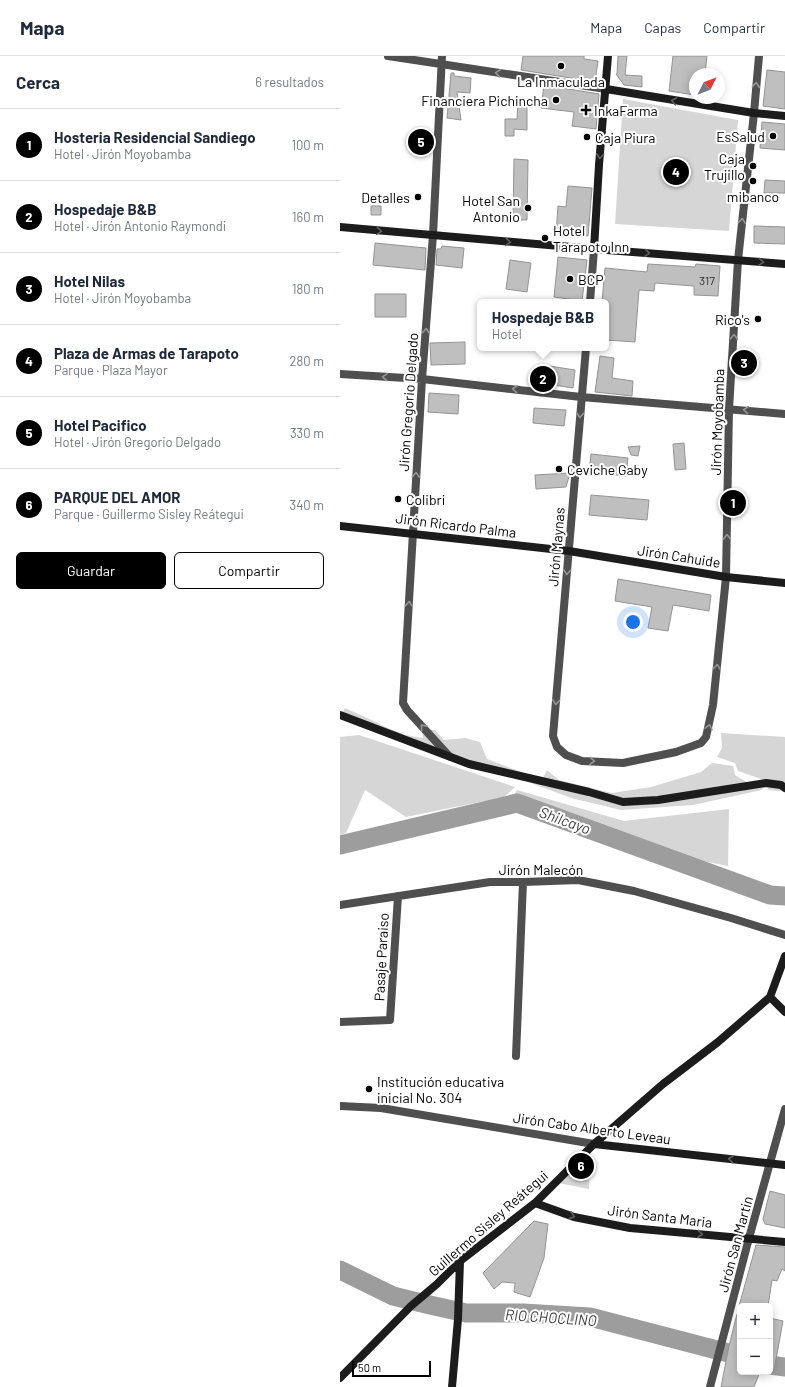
<!DOCTYPE html>
<html lang="es">
<head>
<meta charset="utf-8">
<style>
	body { margin:0; font-family:Barlow,sans-serif; background:#f2f2f3; color:#1f2937 }
	.controls { position:absolute; right:12px; bottom:12px; display:grid; overflow:hidden; border-radius:6px; box-shadow:0 2px 10px #0003 }
	.controls button { width:36px; height:36px; display:grid; place-items:center; padding:0; border:0; border-bottom:1px solid #e0e1e3; background:#fff; color:#1f2937; font:20px sans-serif }
	.compass { position:absolute; left:349px; top:12px; width:36px; height:36px; border-radius:50%; background:#fff; box-shadow:0 2px 10px #0003; rotate:48deg }
	.scale { position:absolute; left:12px; bottom:10px; width:79px; box-sizing:border-box; padding-left:4px; border:2px solid #000; border-top:0; font-size:11px; line-height:14px; white-space:nowrap; color:#000; -webkit-text-stroke:3px #fff; paint-order:stroke }
	.you { position:absolute; left:293px; top:566px; width:14px; height:14px; margin:-10px; border:3px solid #fff; border-radius:50%; background:#1a73e8; box-shadow:0 0 0 6px #1a73e833 }
	.badge { display:grid; place-items:center; width:26px; height:26px; border-radius:50%; background:#000; color:#fff; font-size:13px; font-weight:700 }
	.pin { position:absolute; translate:-50% -50%; border:2px solid #fff; box-shadow:0 1px 4px #0006 }
	.popup { position:absolute; left:137px; top:243px; width:132px; height:52px; box-sizing:border-box; display:grid; place-content:center; border-radius:6px; background:#fff; filter:drop-shadow(0 1px 3px #0005); font-size:13px; white-space:nowrap; color:#747a83 }
	.popup b { font-size:15px; color:#1f2937 }
	.popup::after { content:''; position:absolute; left:50%; top:100%; margin-left:-8px; border:8px solid transparent; border-top-color:#fff }
	.list { margin:0; padding:0; list-style:none }
	h2 { display:flex; justify-content:space-between; align-items:center; height:52px; margin:0; padding:0 16px; font-size:17px }
	h2 small { font-size:13px; font-weight:400; color:#747a83 }
	.list li { display:grid; grid-template-columns:26px 1fr auto; gap:12px; align-items:center; box-sizing:border-box; height:72px; padding:0 16px; border-top:1px solid #e0e1e3 }
	.list b { display:block; font-size:15px; white-space:nowrap }
	.list p { margin:0; font-size:13px; white-space:nowrap; color:#747a83 }
	.list em { font-size:13px; font-style:normal; color:#747a83 }
	.actions { display:flex; gap:8px; padding:12px 16px }
	.actions a { flex:1; padding:9px 0; border:1px solid #000; border-radius:6px; text-align:center; font-size:14px; color:#000 }
	.actions .main { background:#000; color:#fff }
	.map { position:relative; flex:none; width:445px; height:1331px; overflow:hidden }
	header { display:flex; align-items:center; gap:24px; box-sizing:border-box; height:56px; padding:0 20px; background:#fff; border-bottom:1px solid #e0e1e3 }
	header strong { font-size:19px }
	nav { display:flex; gap:22px; margin-inline-start:auto; font-size:14px }
	main { display:flex }
	aside { flex:1; background:#fff }
	.map>svg:first-child { display:block }
	.green { fill:#d6d6d6 }
	.lines { fill:none; stroke-linecap:round; stroke-linejoin:round }
	.river { stroke:#9d9d9d; stroke-width:19 }
	.building { fill:#bfbfbf; stroke:#939393 }
	.street { stroke:#4f4f4f; stroke-width:8 }
	.secondary { stroke:#1c1c1c; stroke-width:8 }
	.oneway { stroke:#959595 }
	.oneway2 { stroke:#606060 }
	.poi-dot { fill:#000; stroke:#fff; stroke-width:1.5 }
	.labels { text-anchor:middle; dominant-baseline:central; stroke-width:4; stroke-linejoin:round; paint-order:stroke }
	.number-label { font-size:12px; fill:#303030 }
	.poi-label { font-size:14px; fill:#000; stroke:#fff; text-anchor:start }
	.street-label { font-size:14px; fill:#000; stroke:#fff }
	.water-label { font-size:15px; font-style:italic; fill:#3e3e3e; stroke:#fff }
</style>
</head>
<body>
<header>
<strong>Mapa</strong>
<nav><a>Mapa</a><a>Capas</a><a>Compartir</a></nav>
</header>
<main>
<aside>
<h2>Cerca<small>6 resultados</small></h2>
<ul class="list">
<li><span class="badge">1</span><div><b>Hosteria Residencial Sandiego</b><p>Hotel · Jirón Moyobamba</p></div><em>100 m</em></li>
<li><span class="badge">2</span><div><b>Hospedaje B&amp;B</b><p>Hotel · Jirón Antonio Raymondi</p></div><em>160 m</em></li>
<li><span class="badge">3</span><div><b>Hotel Nilas</b><p>Hotel · Jirón Moyobamba</p></div><em>180 m</em></li>
<li><span class="badge">4</span><div><b>Plaza de Armas de Tarapoto</b><p>Parque · Plaza Mayor</p></div><em>280 m</em></li>
<li><span class="badge">5</span><div><b>Hotel Pacifico</b><p>Hotel · Jirón Gregorio Delgado</p></div><em>330 m</em></li>
<li><span class="badge">6</span><div><b>PARQUE DEL AMOR</b><p>Parque · Guillermo Sisley Reátegui</p></div><em>340 m</em></li>
</ul>
<div class="actions"><a class="main">Guardar</a><a>Compartir</a></div>
</aside>
<div class="map">
<svg width="445" height="1331" viewBox="0 0 445 1331">
	<rect width="100%" height="100%" fill="#fff"/>
	<!-- green -->
	<path class="green" d="M283,43L398,64L389,175L275,168Z
		M5,652L36,666L43,670L65,679L83,682L82,674H95L104,684L125,682L140,686L147,703L202,724L207,714L219,724L272,737L311,731L361,716L372,707L393,710L395,719L410,728L424,729L422,734L353,749L281,754L231,742L157,714L0,660Z
		M381,677L445,681V731L440,735L428,734L427,725L398,715L395,707L377,701L382,692Z
		M19,679L175,731L164,741L66,761L25,734L6,777L0,779V681Z
		M177,734L284,765L389,753L388,810L352,803L232,760L172,742Z
		M250,1094L249,1133L213,1126Z"/>
	<g class="lines">
		<!-- river -->
		<path class="river" d="M0,789L177,747L430,839L445,840
			M0,1214L53,1240L90,1249L126,1257H183L250,1261L400,1300
			M430,1309L445,1311"/>
	</g>
	<!-- building -->
	<path class="building" d="M183,0H244V3L258,5L255,26L181,14Z
		M278,0H287L285,19L302,20V31L284,29L276,18H277Z
		M333,0H367L365,18H355V39L329,35Z
		M427,14L445,16V53L423,50Z
		M111,17H114V20L131,22L130,37L117,36L121,64L107,62Z
		M204,29L259,38L256,73L232,70L234,56L201,52Z
		M178,45H187V74L174,73V80H165V63H177Z
		M422,66L445,68V94L420,92Z
		M174,103L188,104L187,164H173Z
		M425,124L445,125V137H424Z
		M228,130L252,132L248,180L216,178L218,150L226,151Z
		M31,150H41V159H31Z
		M414,170L445,171V188L414,187Z
		M35,187L86,192L85,214L33,209Z
		M102,190L124,192L122,212L96,209L97,193H101Z
		M218,201L247,204L242,245L214,241Z
		M170,204L191,207L187,236L166,233Z
		M308,208L355,211L356,208L380,210L378,240L354,239V230L315,227L314,235L299,234L295,286L266,284V246H262L265,212L307,216Z
		M35,238H66V261H35Z
		M125,286V308L91,309L90,287Z
		M260,300L274,302L272,322L293,325L292,340L255,336Z
		M203,309L235,314L233,332L201,327Z
		M89,337L119,339L118,358L88,356Z
		M194,352L226,354L224,370L193,367Z
		M344,387L346,413L335,414L333,388Z
		M300,390L298,400L291,399L288,391Z
		M251,398L288,402L286,420L249,416Z
		M230,417L226,431L196,433L195,419Z
		M251,439L309,444L307,464L249,459Z
		M278,523L371,539L369,555L333,549L328,575L308,572L312,551L275,545Z
		M430,1135L445,1139V1172L425,1168L423,1163Z
		M194,1165L208,1168L204,1202L190,1241L174,1236L175,1227L162,1226L154,1233L143,1217Z
		M416,1189L445,1191V1215L442,1213L437,1225L432,1224L428,1250H399Z
		M397,1258L400,1259V1316H420L414,1331H381L389,1290Z
		M430,1262L443,1265L434,1314H430Z"/>
	<g class="lines">
		<!-- street -->
		<path class="street" d="M48,0L266,33
			M102,0L93,179L82,323L63,647L67,654L109,700
			M250,246L254,193
			M246,292L213,680L217,691L226,699L242,705L283,707L336,696L361,687L366,681L373,649L386,521L389,353L398,204L414,57L419,0
			M0,318L82,323L241,341L445,358
			M0,849L150,826H183L238,824L294,835L391,862L445,879
			M0,966L50,964L58,840
			M176,1000L183,826
			M0,1050L41,1052L254,1088
			M370,1331L409,1182L445,1053"/>
		<!-- secondary -->
		<path class="secondary" d="M266,33L414,57L445,60
			M0,171L254,193L445,208
			M254,193L259,109L268,0
			M0,470L229,495L386,521L445,527
			M0,659L129,708L249,736L283,746L318,744L426,727L441,729L445,732
			M430,941L445,956
			M254,1088L445,1109
			M195,1147L234,1161L290,1172L445,1186
			M0,1322L71,1250L97,1228L120,1205L195,1147L254,1088L323,1028L378,986L430,941L445,900
			M112,1331L118,1263L120,1205"/>
	</g>
	<!-- one-way arrows -->
	<defs><path id="oneway-chevron" d="M-2-3.5L2.5 0L-2 3.5" fill="none" stroke-width="1.6" stroke-linecap="round" stroke-linejoin="round"/></defs>
	<g class="oneway">
		<use href="#oneway-chevron" transform="translate(158 17) rotate(-172)"/>
		<use href="#oneway-chevron" transform="translate(416 29) rotate(-85)"/>
		<use href="#oneway-chevron" transform="translate(402 165) rotate(-84)"/>
		<use href="#oneway-chevron" transform="translate(86 275) rotate(-86)"/>
		<use href="#oneway-chevron" transform="translate(394 281) rotate(-87)"/>
		<use href="#oneway-chevron" transform="translate(45 321) rotate(-176)"/>
		<use href="#oneway-chevron" transform="translate(175 333) rotate(-174)"/>
		<use href="#oneway-chevron" transform="translate(406 354) rotate(-175)"/>
		<use href="#oneway-chevron" transform="translate(240 359) rotate(94)"/>
		<use href="#oneway-chevron" transform="translate(76 419) rotate(-87)"/>
		<use href="#oneway-chevron" transform="translate(387 481) rotate(-89)"/>
		<use href="#oneway-chevron" transform="translate(227 516) rotate(95)"/>
		<use href="#oneway-chevron" transform="translate(69 548) rotate(-87)"/>
		<use href="#oneway-chevron" transform="translate(377 611) rotate(-84)"/>
		<use href="#oneway-chevron" transform="translate(216 646) rotate(95)"/>
		<use href="#oneway-chevron" transform="translate(83 671) rotate(-132)"/>
		<use href="#oneway-chevron" transform="translate(369 671) rotate(-77)"/>
		<use href="#oneway-chevron" transform="translate(252 705) rotate(3)"/>
	</g>
	<g class="oneway2">
		<use href="#oneway-chevron" transform="translate(334 45) rotate(-170)"/>
		<use href="#oneway-chevron" transform="translate(260 100) rotate(95)"/>
		<use href="#oneway-chevron" transform="translate(39 175) rotate(5)"/>
		<use href="#oneway-chevron" transform="translate(168 186) rotate(5)"/>
		<use href="#oneway-chevron" transform="translate(307 197) rotate(4)"/>
		<use href="#oneway-chevron" transform="translate(421 206) rotate(5)"/>
		<use href="#oneway-chevron" transform="translate(391 1103) rotate(-174)"/>
		<use href="#oneway-chevron" transform="translate(232 1160) rotate(17)"/>
		<use href="#oneway-chevron" transform="translate(360 1178) rotate(5)"/>
	</g>
	<!-- markers -->
	<g class="poi-dot">
		<circle cx="221" cy="10" r="4"/>
		<circle cx="216" cy="44" r="4"/>
		<path d="M244 48h4v4h4v4h-4v4h-4v-4h-4v-4h4z"/>
		<circle cx="433" cy="80" r="4"/>
		<circle cx="247" cy="81" r="4"/>
		<circle cx="413" cy="110" r="4"/>
		<circle cx="413" cy="125" r="4"/>
		<circle cx="78" cy="141" r="4"/>
		<circle cx="188" cy="152" r="4"/>
		<circle cx="205" cy="182" r="4"/>
		<circle cx="230" cy="223" r="4"/>
		<circle cx="418" cy="263" r="4"/>
		<circle cx="219" cy="413" r="4"/>
		<circle cx="58" cy="443" r="4"/>
		<circle cx="29" cy="1033" r="4"/>
	</g>
	<g class="labels">
		<!-- number labels -->
		<g class="number-label">
			<text x="367" y="224">317</text>
		</g>
		<!-- poi labels -->
		<g class="poi-label">
			<text x="221" y="25" text-anchor="middle">La Inmaculada</text>
			<text x="208" y="44" text-anchor="end">Financiera Pichincha</text>
			<text x="254" y="54">InkaFarma</text>
			<text x="425" y="80" text-anchor="end">EsSalud</text>
			<text x="255" y="81">Caja Piura</text>
			<text x="405" y="102" text-anchor="end">Caja<tspan x="405" dy="16">Trujillo</tspan></text>
			<text x="413" y="140" text-anchor="middle">mibanco</text>
			<text x="70" y="141" text-anchor="end">Detalles</text>
			<text x="180" y="144" text-anchor="end">Hotel San<tspan x="180" dy="16">Antonio</tspan></text>
			<text x="213" y="174">Hotel<tspan x="213" dy="16">Tarapoto Inn</tspan></text>
			<text x="238" y="223">BCP</text>
			<text x="410" y="263" text-anchor="end">Rico's</text>
			<text x="227" y="413">Ceviche Gaby</text>
			<text x="66" y="443">Colibri</text>
			<text x="37" y="1025">Institución educativa<tspan x="37" dy="16">inicial No. 304</tspan></text>
		</g>
		<!-- street labels -->
		<g class="street-label">
			<text transform="translate(68 346) rotate(-86)">Jirón Gregorio Delgado</text>
			<text transform="translate(377 366) rotate(-88)">Jirón Moyobamba</text>
			<text transform="translate(116 469) rotate(7)">Jirón Ricardo Palma</text>
			<text transform="translate(216 491) rotate(-85)">Jirón Maynas</text>
			<text transform="translate(339 500) rotate(9)">Jirón Cahuide</text>
			<text x="201" y="813">Jirón Malecón</text>
			<text transform="translate(41 901) rotate(-87)">Pasaje Paraiso</text>
			<text transform="translate(252 1072) rotate(8)">Jirón Cabo Alberto Leveau</text>
			<text transform="translate(320 1160) rotate(7)">Jirón Santa Maria</text>
			<text transform="translate(148 1167) rotate(-41)">Guillermo Sisley Reátegui</text>
			<text transform="translate(395 1188) rotate(-75)">Jirón San Martin</text>
		</g>
		<!-- water labels -->
		<g class="water-label">
			<text transform="translate(225 764) rotate(20)">Shilcayo</text>
			<text transform="translate(211 1261) rotate(4)">RIO CHOCLINO</text>
		</g>
	</g>
</svg>
<div class="controls">
<button>+</button>
<button>−</button>
</div>
<svg class="compass" viewBox="-18 -18 36 36"><path d="M0-13l5 13h-10z" fill="#e53935"/><path d="M0 13l5-13h-10z" fill="#747a83"/></svg>
<div class="scale">50 m</div>
<div class="you"></div>
<div class="pin badge" style="left:393px;top:447px">1</div>
<div class="pin badge" style="left:203px;top:323px">2</div>
<div class="popup"><b>Hospedaje B&amp;B</b>Hotel</div>
<div class="pin badge" style="left:404px;top:307px">3</div>
<div class="pin badge" style="left:336px;top:116px">4</div>
<div class="pin badge" style="left:81px;top:86px">5</div>
<div class="pin badge" style="left:241px;top:1110px">6</div>
</div>
</main>
</body>
</html>
